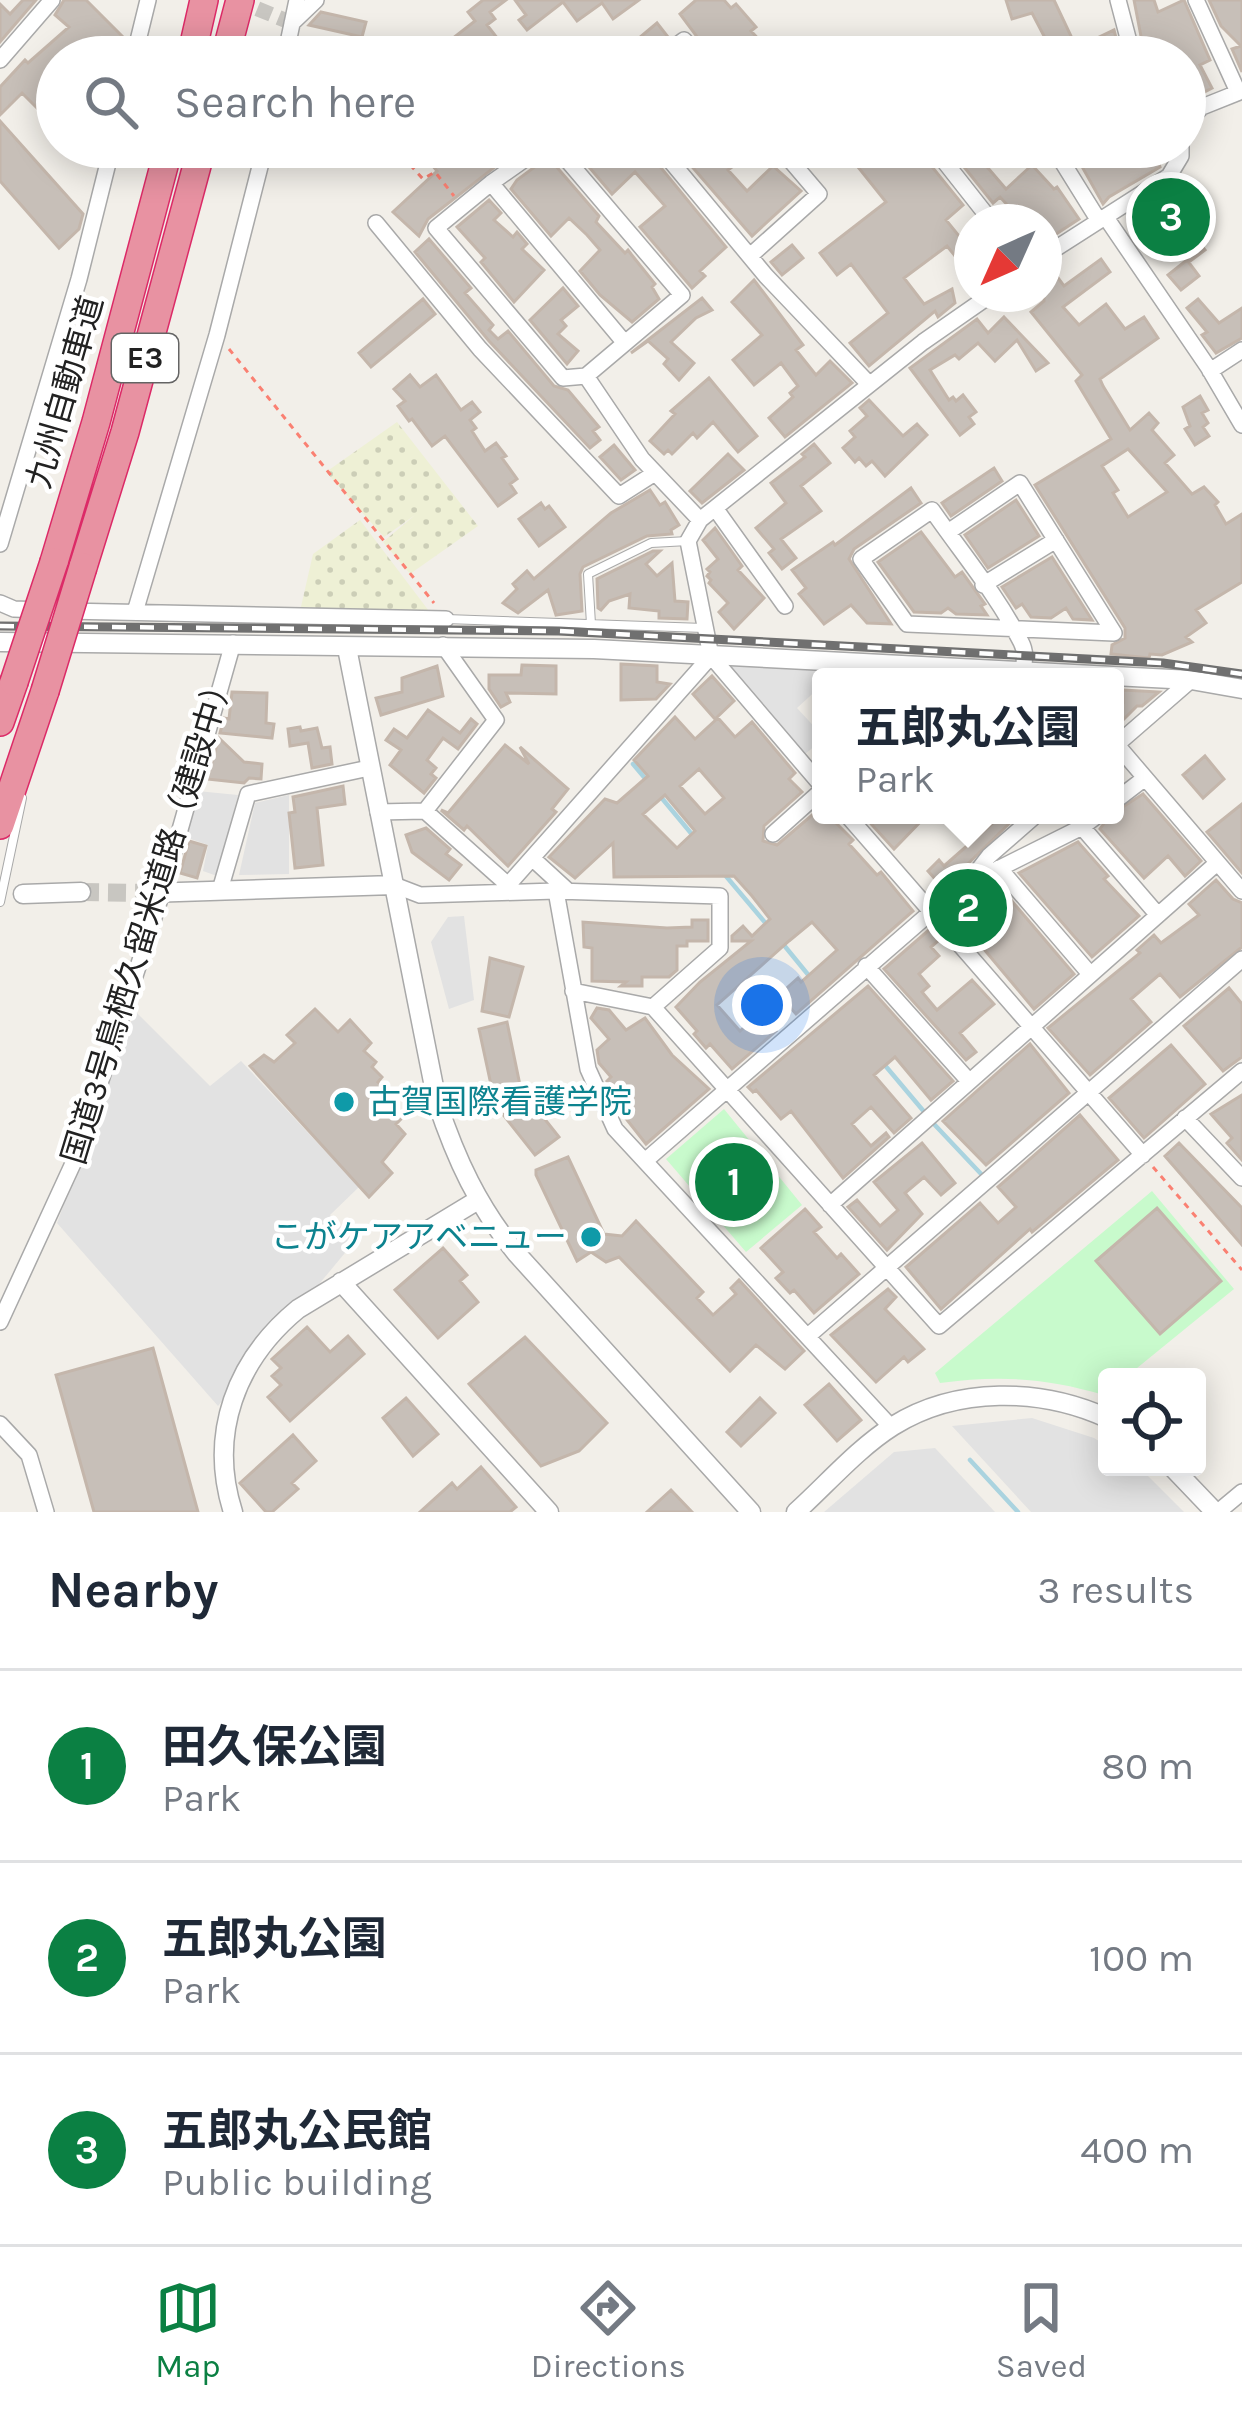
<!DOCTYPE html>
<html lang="en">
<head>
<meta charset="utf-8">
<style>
	body { margin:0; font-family:Karla,"Noto Sans JP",sans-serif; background:#f6f6f7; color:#1f2937 }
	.controls { position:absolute; right:36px; bottom:36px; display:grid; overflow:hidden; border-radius:12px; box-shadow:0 6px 30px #0003 }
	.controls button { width:108px; height:108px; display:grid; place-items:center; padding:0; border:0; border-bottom:3px solid #e0e1e3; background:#fff; color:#1f2937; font:60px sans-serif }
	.compass { position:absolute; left:954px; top:204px; width:108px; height:108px; border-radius:50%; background:#fff; box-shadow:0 6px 30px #0003; rotate:225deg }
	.you { position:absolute; left:762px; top:1005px; width:42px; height:42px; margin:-30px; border:9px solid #fff; border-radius:50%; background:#1a73e8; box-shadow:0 0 0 18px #1a73e833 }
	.badge { display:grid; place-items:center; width:78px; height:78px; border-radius:50%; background:#0b8043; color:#fff; font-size:39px; font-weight:700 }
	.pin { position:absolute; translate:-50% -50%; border:6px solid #fff; box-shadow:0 3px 12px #0006 }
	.popup { position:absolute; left:812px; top:668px; width:312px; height:156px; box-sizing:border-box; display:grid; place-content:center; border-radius:12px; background:#fff; filter:drop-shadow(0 3px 9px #0005); font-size:39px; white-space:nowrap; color:#747a83 }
	.popup b { font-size:45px; color:#1f2937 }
	.popup::after { content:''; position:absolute; left:50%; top:100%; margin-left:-24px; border:24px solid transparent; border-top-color:#fff }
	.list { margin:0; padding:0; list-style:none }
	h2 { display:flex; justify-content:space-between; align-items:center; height:156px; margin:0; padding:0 48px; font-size:51px }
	h2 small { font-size:39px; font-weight:400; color:#747a83 }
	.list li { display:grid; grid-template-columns:78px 1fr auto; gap:36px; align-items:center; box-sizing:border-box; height:192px; padding:0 48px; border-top:3px solid #e0e1e3 }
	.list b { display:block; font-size:45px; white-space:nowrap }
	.list p { margin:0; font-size:39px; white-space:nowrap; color:#747a83 }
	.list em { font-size:39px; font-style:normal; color:#747a83 }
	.icon { flex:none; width:66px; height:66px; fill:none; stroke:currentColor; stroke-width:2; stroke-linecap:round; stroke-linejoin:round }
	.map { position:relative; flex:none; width:1242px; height:1512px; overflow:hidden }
	.search { position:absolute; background:#fff; box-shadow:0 6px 30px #0003; left:36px; right:36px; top:36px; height:132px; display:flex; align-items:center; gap:30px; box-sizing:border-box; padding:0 42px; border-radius:66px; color:#747a83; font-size:45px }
	.sheet { height:732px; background:#fff }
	nav { display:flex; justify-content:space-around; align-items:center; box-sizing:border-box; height:168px; border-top:3px solid #e0e1e3; background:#fff; font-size:33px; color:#747a83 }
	nav a { display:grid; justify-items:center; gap:6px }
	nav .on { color:#0b8043 }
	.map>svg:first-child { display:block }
	.farmland { fill:url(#farmland-dots) }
	.park { fill:#c8facc }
	.parking { fill:#e2e2e2 }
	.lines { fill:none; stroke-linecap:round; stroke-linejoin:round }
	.stream { stroke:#aad3df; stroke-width:4.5 }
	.building { fill:#c7bfb8; stroke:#c4b6ab; stroke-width:3; fill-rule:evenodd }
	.minor-tunnel { stroke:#c8c6c1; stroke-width:15; stroke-dasharray:15 8; stroke-linecap:butt }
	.tertiary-tunnel { stroke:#c8c6c1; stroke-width:18; stroke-dasharray:18 9; stroke-linecap:butt }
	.service-casing { stroke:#a9a9a9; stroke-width:10 }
	.minor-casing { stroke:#a9a9a9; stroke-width:18 }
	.tertiary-casing { stroke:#a9a9a9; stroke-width:21 }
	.motorway-casing { stroke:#dc2a67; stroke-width:30 }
	.path { stroke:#fa8072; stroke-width:3; stroke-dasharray:6 6; stroke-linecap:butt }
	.service { stroke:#fff; stroke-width:8 }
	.minor { stroke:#fff; stroke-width:15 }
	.tertiary { stroke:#fff; stroke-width:18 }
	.motorway { stroke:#e892a2; stroke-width:27 }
	.rail-casing { stroke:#707070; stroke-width:9 }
	.rail { stroke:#fff; stroke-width:4.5; stroke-dasharray:14; stroke-linecap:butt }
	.motorway-bridge-casing { stroke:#dc2a67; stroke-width:30; stroke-linecap:butt }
	.motorway-bridge { stroke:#e892a2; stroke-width:27 }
	.culture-dot { fill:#0f9aa8; stroke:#fff; stroke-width:4.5 }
	.labels { text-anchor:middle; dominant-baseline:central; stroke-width:9; stroke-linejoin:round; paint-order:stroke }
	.shield { fill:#fff; stroke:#646464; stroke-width:3 }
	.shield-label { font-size:30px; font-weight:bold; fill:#222 }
	.street-label { font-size:33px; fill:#222; stroke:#fff }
	.culture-label { font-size:33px; fill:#0d838f; stroke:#fff; text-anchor:start }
</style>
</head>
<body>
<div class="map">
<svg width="1242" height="1512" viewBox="0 0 1242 1512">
	<defs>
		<pattern id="farmland-dots" width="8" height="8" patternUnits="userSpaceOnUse" patternTransform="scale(3)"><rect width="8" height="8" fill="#eef0d5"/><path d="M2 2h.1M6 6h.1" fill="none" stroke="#ccceb7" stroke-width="1.8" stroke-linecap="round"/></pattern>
	</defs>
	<rect width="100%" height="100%" fill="#f2efe9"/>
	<!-- farmland -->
	<path class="farmland" d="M397,422L478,526L410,574L383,542L415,515L384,537L326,472Z
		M360,520L432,615L300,611L313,554Z"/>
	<!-- park -->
	<path class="park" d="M1002,876L1013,888L960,935L940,913L950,903Z
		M724,1109L802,1205L746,1252L666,1159Z
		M1152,1191L1234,1289L1126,1377H1107L1104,1395C1046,1378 1000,1375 940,1383L935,1373Z"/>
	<!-- parking -->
	<path class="parking" d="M721,662L840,669L831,677H821V686L797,708L821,734V741L805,754Z
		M197,791L238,795L217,876L203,871L208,845L185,837Z
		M289,795V874L239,875L255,803Z
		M464,916L474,1000L449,1009L431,942L448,917Z
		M135,1011L210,1086L241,1061L359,1187L330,1215L354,1242L218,1406L57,1223Z
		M1032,1418L1094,1438L1107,1446V1467H1139L1184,1512H1031L952,1426Z
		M935,1448L995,1512H824L894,1452Z"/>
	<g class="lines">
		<!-- stream -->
		<path class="stream" d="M633,764L649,783
			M660,796L695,838
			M725,875L768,926
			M783,944L810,977
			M883,1063L926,1114
			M933,1123L983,1176
			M970,1460L1018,1512"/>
	</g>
	<!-- building -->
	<path class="building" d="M23,0H36L0,42V4L10,14Z
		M64,0H86L122,36L104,55L92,44L79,57H57V128L22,93L0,115V87L25,60L28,63L69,27L55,15Z
		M483,0H506L490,12L495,19L487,25L512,57H459L448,42L475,21L468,12Z
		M515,0H639L613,19L602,3L577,21L563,2L527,30L519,20L526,15Z
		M696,0H724L731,8L736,4L756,27L751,31L775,57H712L680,14Z
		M1006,0H1054L1079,53L1055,57L1032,13L1012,19Z
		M1134,0H1154L1158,12L1184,0L1210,60L1200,65L1212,88L1185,102V57H1145Z
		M1209,0H1242V72L1232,49L1241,46L1221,26Z
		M321,12L366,22L362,37L309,25Z
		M657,23L668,37L643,57H606L627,39L632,44Z
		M1114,30L1121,57H1098L1091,41Z
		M0,121L83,214L79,229L59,248L0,181Z
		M417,147H449L462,159L475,147H501L509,156L428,219L419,236L393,212L437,171Z
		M572,147H644L726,247L700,271L705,276L692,288L640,227L665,206L635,172L612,194Z
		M675,147H731L722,156L732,167L728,170L747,191L773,166L801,191L752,236Z
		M842,147H916L963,205L946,220L972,252V277L947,246L904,278L924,304L952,289L955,303L938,317L935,311L869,366L850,343L888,313L851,264L837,275L820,253L886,202Z
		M948,147H970L1006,189L1032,165L1054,189L1057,187L1079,219L1044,242V222H1023L1000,197L993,203Z
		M1071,147H1100L1118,166L1143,147L1169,149L1158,159L1160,167L1109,197L1103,204Z
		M548,157L599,216L596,222L625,253L628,250L631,254L655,284L652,287L659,299L632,322L600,295L580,271L600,250L587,235L569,218L551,236L511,189L517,180Z
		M1181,179L1213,216L1194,229L1197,232L1193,235L1205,250L1189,262L1146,205Z
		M489,200L501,213L494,220L513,237L517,232L527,244L522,249L544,270L514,302L481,262L485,258L457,227Z
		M429,239L471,288L465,293L493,325L489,330L498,339L508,331L554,386L568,390L599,427L593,431L600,440L590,448L489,341L415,252Z
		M792,245L803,258L782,275L771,262Z
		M1101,259L1110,272L1063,307L1079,325L1106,304L1125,329L1144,317L1158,338L1100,379L1103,386L1130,430L1149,413L1158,423L1152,430L1174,455L1165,463L1192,494L1204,487L1218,502L1215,505L1226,524L1242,514V582L1196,610L1206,623L1186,637L1192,642L1162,655L1150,654L1149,658L1111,654L1112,645L1125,638V628L1035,485L1111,439L1076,381L1082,375L1031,312L1044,301V268L1050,267L1064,286ZM1128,449L1167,492L1128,517L1113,493L1118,490L1102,466Z
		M1187,260L1199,276L1181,290L1168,275Z
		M754,280L803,345L796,350L816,375L830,361L852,383L785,437L769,418L793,397L790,393L798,386L781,363L754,385L733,360L762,335L732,302Z
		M563,288L578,306L561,320L566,326L558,334L578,351L567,364L530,320Z
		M702,298L712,310L696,318L671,342L694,363L679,380L664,364L668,359L648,341L631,353Z
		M423,299L435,314L371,367L359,353Z
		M1198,299L1219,323L1242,308V338L1216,353L1202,335L1207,332L1187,308Z
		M1004,317L1048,363L1036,371L1017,340L995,361L978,343L959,359L955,355L930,370L949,400L953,397L956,401L963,395L976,412L969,417L974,424L960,435L910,368L977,319L988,333Z
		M410,375L420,387L436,375L461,410L472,402L480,412L470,420L476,428L472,431L485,451L496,443L506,456L502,458L517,479L510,484L516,493L498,506L445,436L432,446L412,419L409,421L398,406L405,401L394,389Z
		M709,378L757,436L738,452L713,422L697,438L693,433L672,454L668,450L664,454L650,441L675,414L671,411Z
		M1200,396L1208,410L1202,413L1208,423L1203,427L1209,436L1195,445L1185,429L1190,426L1183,407Z
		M869,400L903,436L917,424L927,435L885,476L872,461L866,466L859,458L855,462L843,448L855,437L850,431L867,416L860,408Z
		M814,444L830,463L801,486L821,511L781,539L796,558L782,569L769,553L774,549L756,528L786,503L771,483L805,457L802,454Z
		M614,445L635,470L621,480L600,457Z
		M728,454L744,470L702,503L690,491Z
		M994,468L1002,481L951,516L942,503Z
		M911,488L921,503L854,549L849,559L891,624L867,623L851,605L824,624L799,594L806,588L792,570L833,542L835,545Z
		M650,490L660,505L665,502L679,525L671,530L672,534L647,536L583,567L580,574L582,611L556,615L548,590L518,613L503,603L517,589L513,584L527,571L534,579L611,513Z
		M1016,500L1039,536L988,568L965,535Z
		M541,503L545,509L549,506L565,527L539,546L519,519Z
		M715,528L742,566L738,570L764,598L734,629L719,612L728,603L709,583L711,580L707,576L710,572L707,569L718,559L703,540Z
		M921,532L955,577L962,572L985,604L981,606L987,615L956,614L948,608L941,613L914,612L878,562Z
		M653,551H660L646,564L657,576L672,563L675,601L688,602L687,619L659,618V611L629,608L630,594L609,601L601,610L598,608L597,579Z
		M1052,557L1092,620L1073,619L1066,608L1051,618L1031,617L1022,604L1016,608L1002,587Z
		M621,664L657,666V682L670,684L656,699L621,700Z
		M522,665L556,666V694L506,693L510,702L501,707L489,689V675H521Z
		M437,666L443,696L381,715L376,698L402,692V678Z
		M712,676L734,701L715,719L693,694Z
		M1123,690L1159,692L1142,706H1137L1115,728V694L1123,701Z
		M232,692L267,693L266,723L274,724L272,738L220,733L224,718L229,719Z
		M428,710L460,733L471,719L477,724L458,749L443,738L427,760L436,768L431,774L436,778L424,793L390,765L401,750L386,740L394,729L407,738Z
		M675,717L695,739L718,718L735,737L752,722L795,773L789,779L802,792L764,826L763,841L777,845L818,810L821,815H828L853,840L849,844L877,875L881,872L913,911L796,1014L779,995L798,978L801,982L837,950L812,922L789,941L717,1005L740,1031L760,1013L776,1031L732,1069L710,1044L706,1048L694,1034L697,1031L676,1007L700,982L751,941H732V936L743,926L752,936L770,919L752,896L734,876L614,877L613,843L575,878L549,857L605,799L617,803L648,776L634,760ZM699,769L724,798L705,814L680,786ZM665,795L695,831L677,848L643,814Z
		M300,727L301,731L317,728L322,748L330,747L332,764L312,768L308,743L290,746L288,729Z
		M219,738L244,762L262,764L261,779L249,778L244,783L207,779Z
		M505,745L529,764L520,747L568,789L552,809L556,812L508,866L467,826L464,830L441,810L448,813Z
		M1205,756L1224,779L1203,798L1183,775Z
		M343,786L345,804L317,808L323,865L295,868L289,813L295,812L293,797Z
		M1143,794L1201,861L1185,876L1168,856L1144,878L1100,829L1110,815Z
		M1242,804V873L1207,832Z
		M863,815H927L894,849Z
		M1002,815H1018L943,888L928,871L939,860L944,866Z
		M426,828L450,849L446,854L461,865L449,880L412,852L406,835Z
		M189,841L206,846L197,878L180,873Z
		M1078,842L1108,876L1104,879L1139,916L1092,957L1019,873Z
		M1216,880L1233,899L1242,903V947L1180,997L1160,974L1131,999L1151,1022L1090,1075L1048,1028L1140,953L1137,950L1154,935L1161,943L1199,915L1189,904Z
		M1011,900L1074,974L1034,1009L972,935Z
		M692,920H708V941H687V946H677V970L669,977H642V986H621L626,982L592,981V948L584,947L583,922L667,928L692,927Z
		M930,929L939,940L931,947L939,956L919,974L929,986L922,992L937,1010L972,980L994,1004L960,1033L976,1052L966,1060L884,969Z
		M490,958L523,967L509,1017L482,1011Z
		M868,986L953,1081L931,1100L895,1057L874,1075L911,1118L894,1133L871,1107L852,1124L871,1146L886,1133L889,1137L843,1178L791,1111L781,1119L756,1090L753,1092L748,1087Z
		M1229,988L1242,1004V1057L1223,1071L1184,1026Z
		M597,1008L609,1010L626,1030L645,1018L672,1055L709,1089L646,1144L620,1111L626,1103L607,1081L611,1077L599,1063L597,1050L609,1039L591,1018Z
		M315,1009L338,1032L350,1020L371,1043L364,1051L376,1062L372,1067L382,1077L378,1082L391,1094L385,1097L394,1104L390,1108L402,1118L396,1124L405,1134L382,1162L392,1173L369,1197L250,1066L264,1055L274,1062L295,1043L287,1035Z
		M507,1022L521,1090L493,1094L479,1029Z
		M1030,1044L1069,1093L986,1165L943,1121Z
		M1171,1045L1205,1084L1144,1138L1109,1098Z
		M524,1093L559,1137L535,1155L501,1112Z
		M1242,1095V1160L1227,1143L1232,1138L1211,1114Z
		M1080,1115L1118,1160L1032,1232L1030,1229L941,1309L906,1267L980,1203L998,1223L1016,1207L998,1187Z
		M922,1143L955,1183L941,1195L924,1177L905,1193L922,1214L887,1250L848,1207L857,1200L880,1226L898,1210L874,1182Z
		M1179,1143L1242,1208V1245L1165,1156Z
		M568,1157L604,1234L622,1236L636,1221L703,1292L697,1298L713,1315L736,1294L731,1288L739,1280L804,1351L785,1369L756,1345L730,1371L619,1257L606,1262L591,1252L577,1261L536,1175V1170Z
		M1157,1208L1221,1281L1160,1334L1096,1261Z
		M805,1209L821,1227L814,1232L837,1258L841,1254L859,1274L814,1313L794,1290L790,1293L776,1278L783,1272L761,1248Z
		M443,1248L467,1275L460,1281L478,1302L438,1338L395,1290Z
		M888,1289L896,1297L885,1309L924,1349L908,1362L904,1357L876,1382L831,1335Z
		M307,1327L330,1352L348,1336L364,1354L290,1421L268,1397L281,1385L272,1376L281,1368L272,1359Z
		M525,1337L607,1423L579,1451L541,1466L469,1384Z
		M153,1348L198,1512H94L56,1375Z
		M829,1384L861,1420L837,1441L805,1405Z
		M406,1398L438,1434L413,1456L383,1418Z
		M760,1398L775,1413L741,1446L727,1432Z
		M293,1435L316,1461L292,1483L298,1489L272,1512H266L240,1483Z
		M481,1467L516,1507L510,1512H420L452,1483L457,1489Z
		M671,1490L692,1512H647Z"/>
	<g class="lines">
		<!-- minor-tunnel -->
		<path class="minor-tunnel" d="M236,0L292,23"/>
		<!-- tertiary-tunnel -->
		<path class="tertiary-tunnel" d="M81,892L148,893"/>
		<!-- service casing -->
		<g class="service-casing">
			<path id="service" d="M446,619L704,628
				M591,624L588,574L651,543L688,541
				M0,902L22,798"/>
		</g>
		<!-- minor casing -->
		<g class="minor-casing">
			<path id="minor" d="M1118,0L1133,57
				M1196,0L1238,92
				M292,23L316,0
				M1034,52V57
				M134,57L148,0
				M285,57L297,0
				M661,57L684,40L699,57
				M0,60L52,0
				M1185,124L1202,107L1242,91
				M542,147L491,183L436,228L563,378L586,376L682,295L556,147
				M659,147L766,276L869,384
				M933,147L992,222
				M1053,147L1099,221
				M491,183L624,342
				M1107,219L1208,367L1242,425
				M376,223L480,349L619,496L655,473
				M750,256L819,194L779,147
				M1044,256L1169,176L1181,156V147
				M1210,371L1242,350
				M586,376L642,459L700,520
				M715,508L785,606
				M948,532L1020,483L1114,633L907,624L861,559L932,510C961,552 998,596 1021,642C1026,651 1025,660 1023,670
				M0,544L79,279L112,147
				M983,585L1056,540
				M0,603L14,609L42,610
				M66,611L446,619
				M135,612L217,335L265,147
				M1117,745L1242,891
				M1115,746L1191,680
				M821,785L711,656L688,541L700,520L715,508L923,342L992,294
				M1115,801L1145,778
				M425,811L508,885L504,891
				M378,812L425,811L496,720L443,645
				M847,815L1143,1155
				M1082,827L1157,914
				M773,834L821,791
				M532,858L568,891
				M999,868L1090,974
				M972,878L989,856L1036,815
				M394,885L420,895L556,891L720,896V948L653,1007
				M508,885L711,656
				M220,890L248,794L369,768
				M556,891L588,1069L615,1129L891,1427
				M866,966L968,1080
				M573,991L653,1007L939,1326L1242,1071
				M1185,1118L1242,1178
				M645,1161L931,912L966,885L1082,827L1098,815
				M830,1205L1217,863
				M0,1322L76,1157L162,893L233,643
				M808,1336L1242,959
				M0,1424L29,1455L46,1512
				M1218,1512L1242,1492"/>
		</g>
		<!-- tertiary casing -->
		<g class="tertiary-casing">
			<path id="tertiary" d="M0,642L594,649L1191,680L1242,689
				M347,648L437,1102C456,1159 478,1207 517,1254L751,1512
				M148,893L394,885
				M23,894L81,892
				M341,1282L549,1512
				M1172,1467L1215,1512
				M233,1512C208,1434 236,1360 298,1309L478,1200
				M796,1512C827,1484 858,1448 893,1426C957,1386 1041,1388 1107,1418"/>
		</g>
		<!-- motorway casing -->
		<g class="motorway-casing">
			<path id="motorway" d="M191,57L204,0
				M225,57L240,0
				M54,562L96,422L169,147
				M83,567L125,432L202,147
				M0,722L14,682
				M0,825L45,691"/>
		</g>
		<!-- path -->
		<path class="path" d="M394,147L423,179L435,172L454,196
			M229,349L434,603
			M1153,1167L1242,1270"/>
		<!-- service -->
		<use href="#service" class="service"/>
		<!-- minor -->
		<use href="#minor" class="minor"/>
		<!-- tertiary -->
		<use href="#tertiary" class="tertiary"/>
		<!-- motorway -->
		<use href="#motorway" class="motorway"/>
		<!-- rail casing -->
		<g class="rail-casing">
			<path id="rail" d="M0,626L559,631L1163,663L1242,674"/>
		</g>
		<!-- rail -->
		<use href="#rail" class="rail"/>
		<!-- motorway-bridge casing -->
		<g class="motorway-bridge-casing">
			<path id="motorway-bridge" d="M14,682L54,562
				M45,691L83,567"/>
		</g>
		<!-- motorway-bridge -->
		<use href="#motorway-bridge" class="motorway-bridge"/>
	</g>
	<!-- markers -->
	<g class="culture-dot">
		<circle cx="344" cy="1102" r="12"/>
		<circle cx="591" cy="1237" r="12"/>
	</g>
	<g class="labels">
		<!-- shield labels -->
		<rect class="shield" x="112" y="334" width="66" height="48" rx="9"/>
		<g class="shield-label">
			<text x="145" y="358">E3</text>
		</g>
		<!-- street labels -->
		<g class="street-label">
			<text transform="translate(65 392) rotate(-74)">九州自動車道</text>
			<text transform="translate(148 917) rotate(-73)">国道3号鳥栖久留米道路（建設中）</text>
		</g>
		<!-- culture labels -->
		<g class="culture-label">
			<text x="368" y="1102">古賀国際看護学院</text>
			<text x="567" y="1237" text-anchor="end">こがケアアベニュー</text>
		</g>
	</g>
</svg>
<div class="controls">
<button><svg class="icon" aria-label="locate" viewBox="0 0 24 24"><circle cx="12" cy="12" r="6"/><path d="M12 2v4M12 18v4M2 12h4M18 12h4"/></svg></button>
</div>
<svg class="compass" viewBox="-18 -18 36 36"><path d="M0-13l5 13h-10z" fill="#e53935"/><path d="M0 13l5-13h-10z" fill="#747a83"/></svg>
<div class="you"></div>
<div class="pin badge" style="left:734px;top:1182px">1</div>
<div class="pin badge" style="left:968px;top:908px">2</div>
<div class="popup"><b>五郎丸公園</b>Park</div>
<div class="pin badge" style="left:1171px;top:217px">3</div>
<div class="search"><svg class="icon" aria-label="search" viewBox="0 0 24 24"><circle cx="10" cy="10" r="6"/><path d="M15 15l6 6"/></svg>Search here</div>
</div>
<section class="sheet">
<h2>Nearby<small>3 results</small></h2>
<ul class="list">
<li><span class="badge">1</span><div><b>田久保公園</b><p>Park</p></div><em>80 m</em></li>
<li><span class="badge">2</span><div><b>五郎丸公園</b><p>Park</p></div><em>100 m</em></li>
<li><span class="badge">3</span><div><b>五郎丸公民館</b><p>Public building</p></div><em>400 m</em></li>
</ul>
</section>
<nav>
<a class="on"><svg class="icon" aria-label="map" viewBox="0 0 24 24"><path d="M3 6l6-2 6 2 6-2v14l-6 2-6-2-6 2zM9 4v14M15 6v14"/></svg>Map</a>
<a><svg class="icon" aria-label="directions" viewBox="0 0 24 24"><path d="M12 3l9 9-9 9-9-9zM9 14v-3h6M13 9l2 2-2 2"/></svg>Directions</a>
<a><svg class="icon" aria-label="saved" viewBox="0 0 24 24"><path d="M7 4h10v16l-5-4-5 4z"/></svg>Saved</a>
</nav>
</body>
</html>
